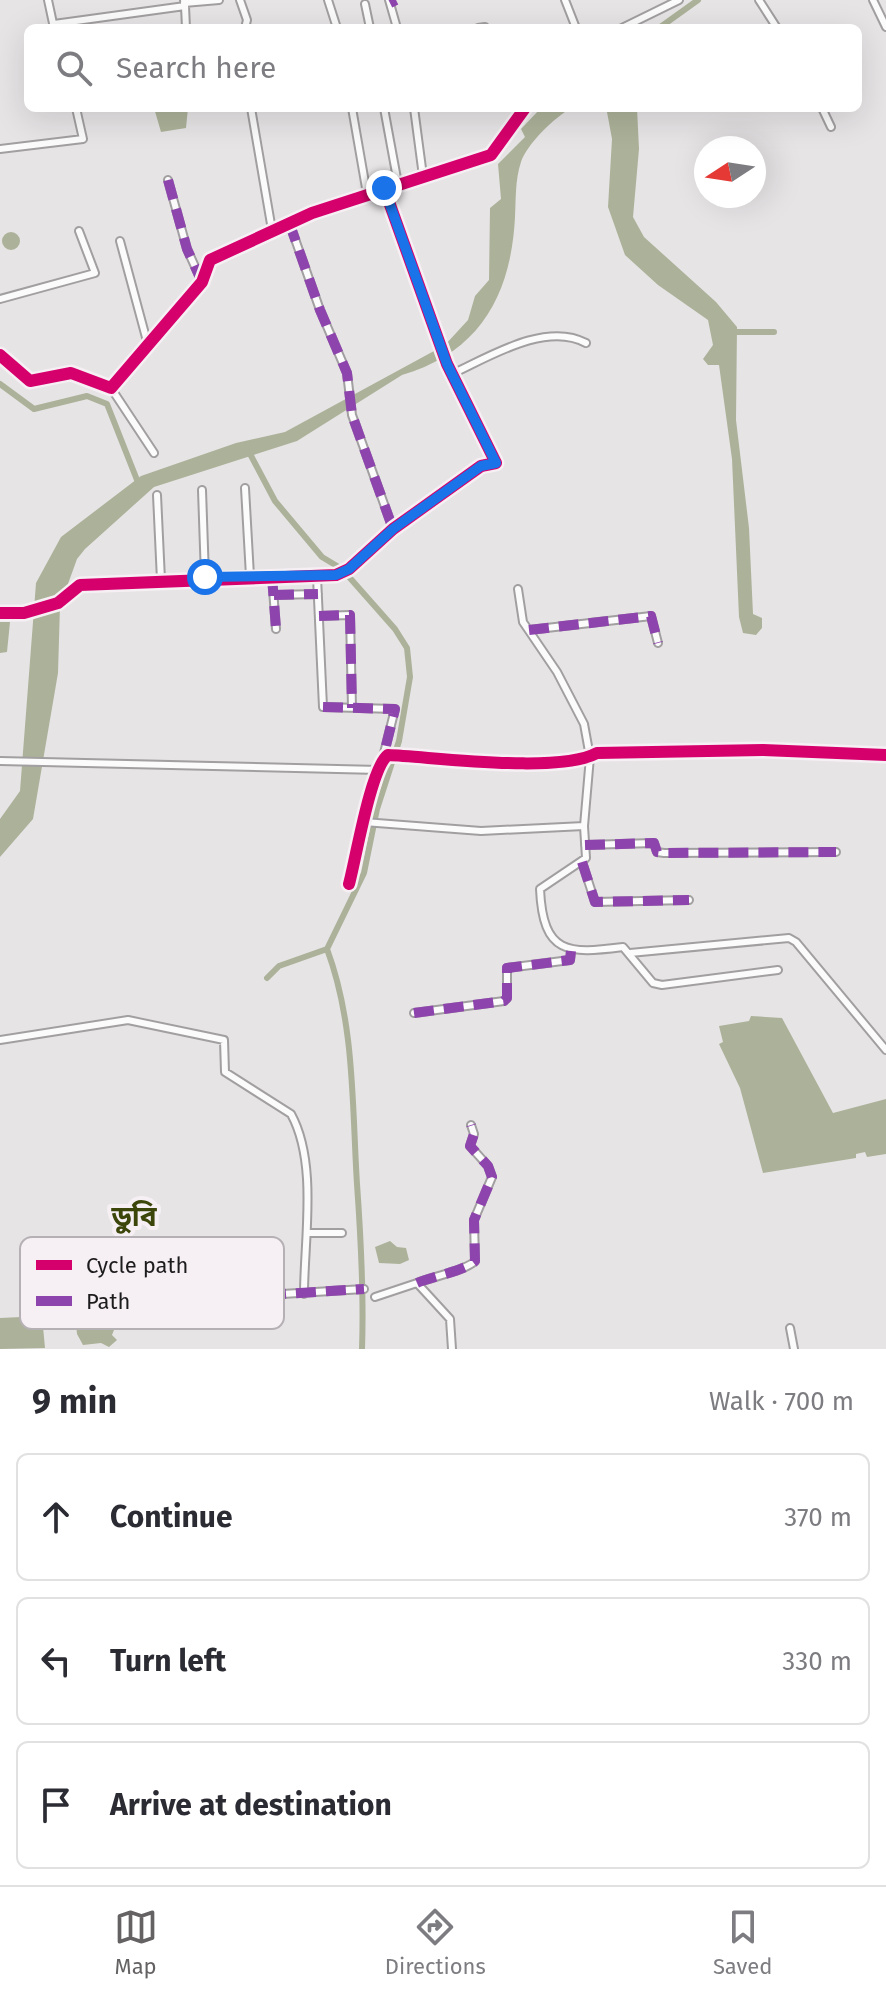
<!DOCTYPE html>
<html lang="en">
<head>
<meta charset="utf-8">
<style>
	body { margin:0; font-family:"Fira Sans","Noto Sans Bengali",sans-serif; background:#f2f2f3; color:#2b2b33 }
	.compass { position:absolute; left:694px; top:136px; width:72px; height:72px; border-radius:50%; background:#fff; box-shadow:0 8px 32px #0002; rotate:258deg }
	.stop { position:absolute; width:24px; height:24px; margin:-18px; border:6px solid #1a73e8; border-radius:50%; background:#fff }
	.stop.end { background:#1a73e8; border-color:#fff; box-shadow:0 2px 8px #0008 }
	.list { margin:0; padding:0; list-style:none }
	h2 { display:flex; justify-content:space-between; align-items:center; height:104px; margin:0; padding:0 32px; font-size:34px }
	h2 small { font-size:26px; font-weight:400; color:#7c7c81 }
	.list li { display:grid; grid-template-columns:52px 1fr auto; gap:24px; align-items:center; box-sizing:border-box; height:128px; margin:0 16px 16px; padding:0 16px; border:2px solid #e1e1e2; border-radius:12px }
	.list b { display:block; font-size:30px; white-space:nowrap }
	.list em { font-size:26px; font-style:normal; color:#7c7c81 }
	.icon { flex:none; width:44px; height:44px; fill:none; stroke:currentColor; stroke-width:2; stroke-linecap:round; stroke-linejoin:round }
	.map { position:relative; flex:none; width:886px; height:1349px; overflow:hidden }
	.search { position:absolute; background:#fff; box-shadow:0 8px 32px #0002; left:24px; right:24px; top:24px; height:88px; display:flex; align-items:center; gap:20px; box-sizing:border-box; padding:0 28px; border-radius:12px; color:#7c7c81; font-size:30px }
	.sheet { height:536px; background:#fff }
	nav { display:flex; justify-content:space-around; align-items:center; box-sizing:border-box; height:112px; border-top:2px solid #e1e1e2; background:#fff; font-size:22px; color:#7c7c81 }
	nav a { display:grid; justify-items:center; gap:4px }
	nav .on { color:#646263 }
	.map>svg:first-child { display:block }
	.water { fill:#acb299 }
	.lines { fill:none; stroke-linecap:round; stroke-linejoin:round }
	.canal { stroke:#acb299; stroke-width:6 }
	.minor-casing { stroke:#a29fa1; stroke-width:10 }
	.tertiary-casing { stroke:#a29fa1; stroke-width:11 }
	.minor { stroke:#fbfbfb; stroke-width:6 }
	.tertiary { stroke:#fbfbfb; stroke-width:7 }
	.quiet { stroke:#8e44ad; stroke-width:10; stroke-dasharray:20 10; stroke-linecap:butt }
	.cycleway-casing { stroke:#f6f0f4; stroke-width:17 }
	.cycleway { stroke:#d6006c; stroke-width:12 }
	.route { stroke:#1a73e8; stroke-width:10 }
	.labels { text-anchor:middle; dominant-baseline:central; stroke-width:8; stroke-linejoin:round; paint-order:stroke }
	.district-label { font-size:28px; font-weight:bold; fill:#3c450a; stroke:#f6f0f4 }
	.key { fill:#f6f0f4; stroke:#b5b0b4; stroke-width:2 }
	.key-label { font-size:22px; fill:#1d1c1d }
</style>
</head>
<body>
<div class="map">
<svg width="886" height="1349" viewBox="0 0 886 1349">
	<rect width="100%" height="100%" fill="#e7e4e6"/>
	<!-- water -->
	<path class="water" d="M154,108H188L186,128L161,132Z
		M541,108H571C554,118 527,144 521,162C515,180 516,199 515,217C511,295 480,352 402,375L297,441L154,487L85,549L77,559L60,606L58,673L33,819L0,857V819L20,791L36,583L61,537L141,476L236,443L285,432L445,345L468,320L475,296L489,280L490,208L501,199L498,164L525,137L521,129Z
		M602,108H637L639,149L633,217L644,237L716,302L737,327L736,420L749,528L753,614L762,618V628L756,635L743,633L739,617L732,459L719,365H708L703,359L713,345L708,320L658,285L625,255L608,207L612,139L607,112Z
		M2 241a9 9 0 1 1 18 0a9 9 0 1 1-18 0Z
		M0,622H10L7,652L0,653Z
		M751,1016L782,1018L833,1113L886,1099V1154L867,1157L865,1152L856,1154V1158L763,1173L740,1088L719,1044L723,1042L719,1026L749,1021Z
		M390,1241L397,1247L406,1248L409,1260L400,1264L379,1263L375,1247Z
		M99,1307L102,1315L109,1318L114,1330L112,1335L117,1340L109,1347L101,1343L83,1345L77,1334L76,1324Z
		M42,1316L45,1348L0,1349V1318Z"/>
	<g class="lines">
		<!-- canal -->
		<path class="canal" d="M659,28L698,0
			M730,332H774
			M0,384L34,409L87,396L107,404L139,485
			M248,450L275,501L322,557L342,569L395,629L407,648L410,677L399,741L377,809L364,873L327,949C355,1024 352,1106 357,1184C361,1240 364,1294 362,1349
			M267,978L279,966L327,949"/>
		<!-- minor casing -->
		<g class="minor-casing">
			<path id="minor" d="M48,0L54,28
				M240,0L247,20L245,28
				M328,0L337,28
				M389,0L397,28
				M565,0L576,28
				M759,0L777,28
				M873,0L886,27
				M184,3L219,0
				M365,4L370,28
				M185,6L186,28
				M54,24L185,6L184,0
				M478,28L485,27
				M622,28L679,0
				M251,108L272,230L384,188L491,155L525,108
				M352,108L367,194
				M384,108L398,184
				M414,108L423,176
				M822,108L831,127
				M0,149L83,139L76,108
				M168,180L187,249L202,282
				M289,222L320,310L347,373L352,415L393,529
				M120,241L148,345
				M0,299L95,273L79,231
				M452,374C489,357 546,321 586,343
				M111,388L154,453
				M245,488L250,576
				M202,490L205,577
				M157,495L161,580
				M272,576L276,629
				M317,577L323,707L395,709L383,757
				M274,595L318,594
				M0,613H24L58,603L80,585L336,575L349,569L393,529L481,466L496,463L447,364L384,188
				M319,616L350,615L352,708
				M529,630L651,616L658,643
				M0,761L379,770
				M364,822L481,831L584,826L590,757L584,724L557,672L523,622L518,589
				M584,826L586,858L540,889C543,955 568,954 623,947L653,983L662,985L778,970
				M585,845L654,843L657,852L664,853L836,852
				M582,862L595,902L689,900
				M349,884C356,858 371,767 388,755C435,757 559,774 597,753L763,750L886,755
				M630,953L789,938L796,942L886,1050
				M414,1013L504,1001L507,998V968L570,960L571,951
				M0,1040L128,1020L224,1040L225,1072L291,1114C318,1163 304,1240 304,1294
				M307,1233H342
				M417,1283C431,1277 467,1270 475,1261L474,1220L492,1177L488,1166L470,1146L474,1134L471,1125
				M266,1295L364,1289
				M375,1297L417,1283L450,1319L452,1349
				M790,1328L794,1349"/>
		</g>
		<!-- tertiary casing -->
		<g class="tertiary-casing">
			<path id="tertiary" d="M0,355L30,381L71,373L111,388L202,282L210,260L272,230"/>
		</g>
		<!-- minor -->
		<use href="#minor" class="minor"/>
		<!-- tertiary -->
		<use href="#tertiary" class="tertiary"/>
		<!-- quiet -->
		<path class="quiet" d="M390,3L396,0
			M168,180L187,249L202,282
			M289,222L320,310L347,373L352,415L393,529
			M272,576L276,629
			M274,595L318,594
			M319,616L350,615L352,708
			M529,630L651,616L658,643
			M323,707L395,709L383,758
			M585,845L654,843L657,852L664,853L836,852
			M582,862L595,902L689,900
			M414,1013L504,1001L507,998V968L570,960L571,951
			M417,1283C431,1277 467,1270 475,1261L474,1220L492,1177L488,1166L470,1146L474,1134L471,1125
			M266,1295L364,1289"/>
		<!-- cycleway casing -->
		<g class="cycleway-casing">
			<path id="cycleway" d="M0,355L30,381L71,373L111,388L202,282L210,260L312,213L491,155L525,108
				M0,613H24L58,603L80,585L336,575L349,569L393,529L481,466L496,463L447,364L384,188
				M349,884C356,858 371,767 388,755C435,757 559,774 597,753L763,750L886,755"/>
		</g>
		<!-- cycleway -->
		<use href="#cycleway" class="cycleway"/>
	</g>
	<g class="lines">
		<!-- route -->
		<path class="route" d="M205,577L336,575L349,569L393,529L481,466L496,463L447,364L384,188"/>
	</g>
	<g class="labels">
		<!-- district labels -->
		<g class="district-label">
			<text x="134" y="1216">ডুবি</text>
		</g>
	</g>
	<!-- legend -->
	<rect x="20" y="1237" width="264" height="92" rx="12" class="key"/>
	<rect x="36" y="1260" width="36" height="10" fill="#d6006c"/>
	<rect x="36" y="1296" width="36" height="10" fill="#8e44ad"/>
	<g class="key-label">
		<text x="86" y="1273">Cycle path</text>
		<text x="86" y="1309">Path</text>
	</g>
</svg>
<svg class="compass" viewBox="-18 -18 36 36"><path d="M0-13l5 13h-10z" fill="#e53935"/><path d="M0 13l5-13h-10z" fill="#7c7c81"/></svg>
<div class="stop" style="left:205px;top:577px"></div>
<div class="stop end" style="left:384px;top:188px"></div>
<div class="search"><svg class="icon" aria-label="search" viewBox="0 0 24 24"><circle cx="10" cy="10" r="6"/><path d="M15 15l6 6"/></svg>Search here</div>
</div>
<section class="sheet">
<h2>9 min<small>Walk · 700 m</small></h2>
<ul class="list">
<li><svg class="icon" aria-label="ahead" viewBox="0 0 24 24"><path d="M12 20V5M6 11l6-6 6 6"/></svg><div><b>Continue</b></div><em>370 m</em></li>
<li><svg class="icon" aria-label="left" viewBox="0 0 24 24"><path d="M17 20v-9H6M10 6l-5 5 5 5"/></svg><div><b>Turn left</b></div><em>330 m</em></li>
<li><svg class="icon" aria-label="arrive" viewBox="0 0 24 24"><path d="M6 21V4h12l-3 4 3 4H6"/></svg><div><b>Arrive at destination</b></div></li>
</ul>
</section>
<nav>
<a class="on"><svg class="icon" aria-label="map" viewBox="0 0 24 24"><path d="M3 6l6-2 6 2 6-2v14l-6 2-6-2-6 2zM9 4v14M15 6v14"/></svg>Map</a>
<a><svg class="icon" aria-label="directions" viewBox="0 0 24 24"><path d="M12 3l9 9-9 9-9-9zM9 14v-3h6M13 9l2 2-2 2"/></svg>Directions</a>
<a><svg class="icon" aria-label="saved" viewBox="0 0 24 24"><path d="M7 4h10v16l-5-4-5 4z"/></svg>Saved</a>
</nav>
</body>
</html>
